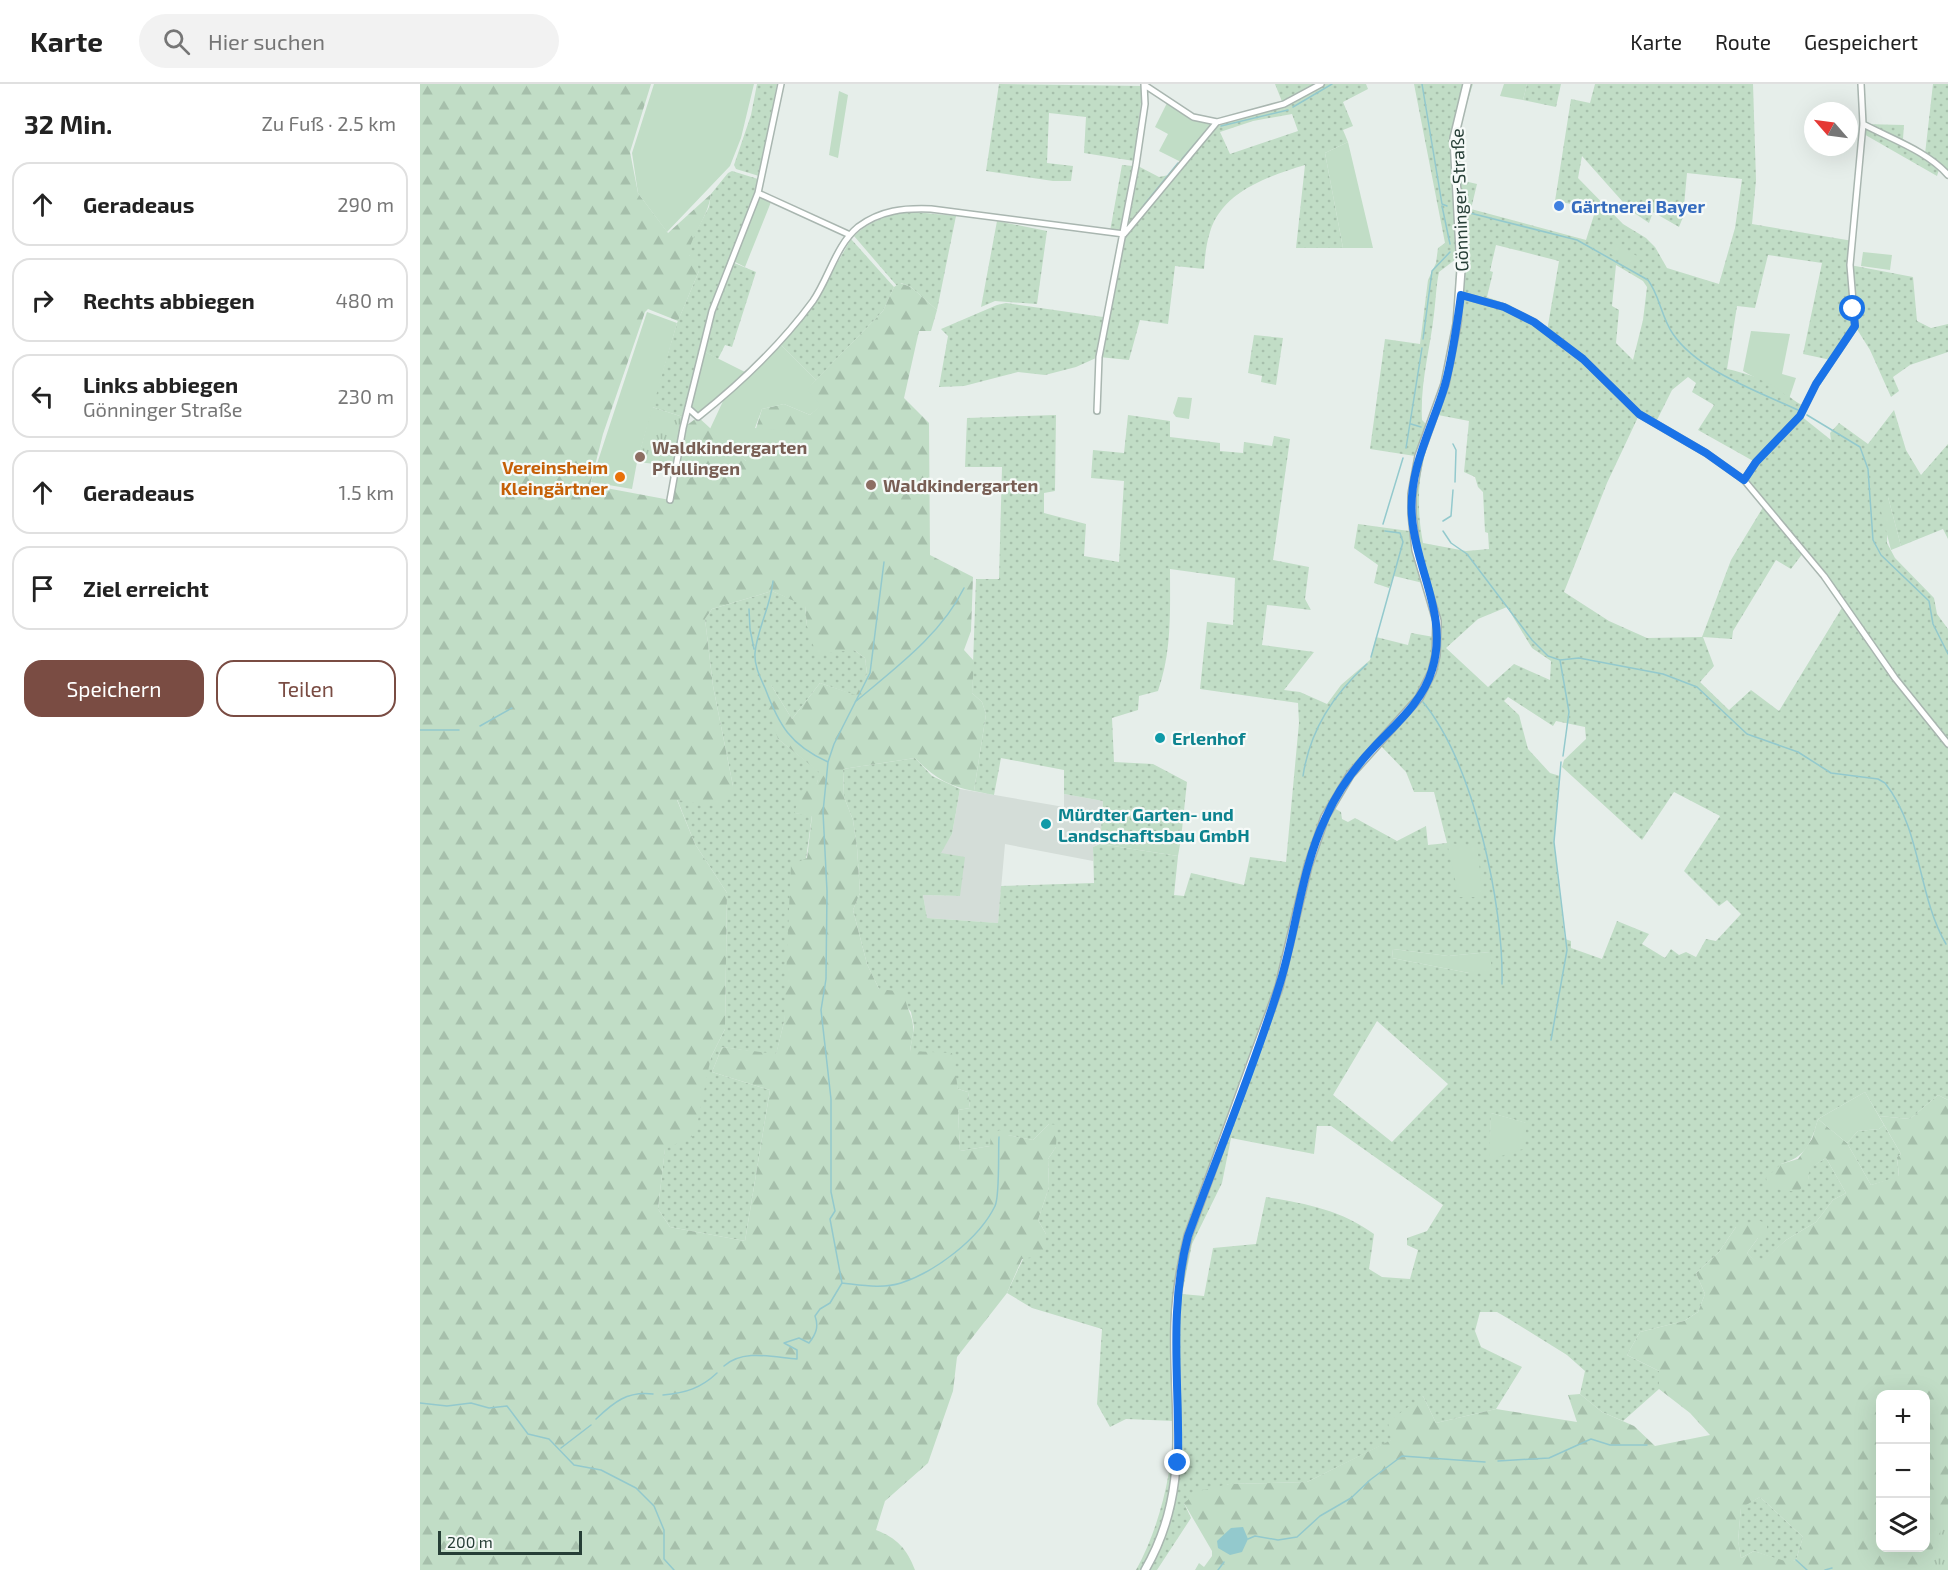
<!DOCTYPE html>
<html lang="de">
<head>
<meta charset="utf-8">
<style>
	body { margin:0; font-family:"Exo 2",sans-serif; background:#f2f2f2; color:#222 }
	.controls { position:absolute; right:18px; bottom:18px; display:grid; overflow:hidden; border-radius:12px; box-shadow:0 6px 24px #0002 }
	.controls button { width:54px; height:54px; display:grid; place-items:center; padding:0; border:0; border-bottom:2px solid #e0e0e0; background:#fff; color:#222; font:30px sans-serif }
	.compass { position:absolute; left:1384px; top:18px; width:54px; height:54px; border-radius:50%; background:#fff; box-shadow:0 6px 24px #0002; rotate:298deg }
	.scale { position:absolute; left:18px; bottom:15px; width:144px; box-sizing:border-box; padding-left:6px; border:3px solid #263e36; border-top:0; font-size:16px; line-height:21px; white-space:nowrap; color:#263e36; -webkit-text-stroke:4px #f6faf8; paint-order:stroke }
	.stop { position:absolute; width:18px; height:18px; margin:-14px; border:4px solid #1a73e8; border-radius:50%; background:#fff }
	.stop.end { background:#1a73e8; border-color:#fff; box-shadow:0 2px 6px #0008 }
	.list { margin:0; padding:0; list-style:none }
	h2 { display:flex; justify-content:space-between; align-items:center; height:78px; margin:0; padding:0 24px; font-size:26px }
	h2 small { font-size:20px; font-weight:400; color:#767676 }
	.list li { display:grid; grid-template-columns:39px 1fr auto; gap:18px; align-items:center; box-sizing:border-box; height:84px; margin:0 12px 12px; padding:0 12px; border:2px solid #e0e0e0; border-radius:18px }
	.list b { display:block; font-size:22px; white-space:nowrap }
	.list p { margin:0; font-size:20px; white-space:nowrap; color:#767676 }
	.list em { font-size:20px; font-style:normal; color:#767676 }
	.actions { display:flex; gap:12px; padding:18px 24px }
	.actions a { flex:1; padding:14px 0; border:2px solid #7a4c43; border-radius:18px; text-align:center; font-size:21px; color:#7a4c43 }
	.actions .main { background:#7a4c43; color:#fff }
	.icon { flex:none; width:33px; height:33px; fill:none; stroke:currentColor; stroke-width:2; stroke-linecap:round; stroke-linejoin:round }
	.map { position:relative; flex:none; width:1528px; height:1486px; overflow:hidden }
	header { display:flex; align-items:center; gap:36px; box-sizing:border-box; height:84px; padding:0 30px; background:#fff; border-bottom:2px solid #e0e0e0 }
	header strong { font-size:28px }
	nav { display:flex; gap:33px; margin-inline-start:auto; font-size:21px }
	.search { width:420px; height:54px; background:#f2f2f2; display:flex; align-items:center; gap:15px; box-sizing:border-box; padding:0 21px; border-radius:33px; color:#767676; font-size:22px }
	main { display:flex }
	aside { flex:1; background:#fff }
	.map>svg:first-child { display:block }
	.built { fill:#d4ddd8 }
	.grass { fill:url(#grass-dots); fill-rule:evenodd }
	.forest { fill:url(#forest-firs); fill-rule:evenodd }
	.park { fill:url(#park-tufts) }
	.garden { fill:#c1ddc6 }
	.water { fill:#93c9cd }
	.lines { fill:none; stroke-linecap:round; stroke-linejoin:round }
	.stream { stroke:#93c9cd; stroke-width:1.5 }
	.minor-casing { stroke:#a9b6b0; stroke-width:8 }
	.tertiary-casing { stroke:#a9b6b0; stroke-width:10 }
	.minor { stroke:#fff; stroke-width:5 }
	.tertiary { stroke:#fff; stroke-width:7 }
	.route { stroke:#1a73e8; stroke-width:8 }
	.shop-dot { fill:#3f7fe0; stroke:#f6faf8; stroke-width:2 }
	.education-dot { fill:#8d6e63; stroke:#f6faf8; stroke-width:2 }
	.food-dot { fill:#e8710a; stroke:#f6faf8; stroke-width:2 }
	.culture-dot { fill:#0f9aa8; stroke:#f6faf8; stroke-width:2 }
	.labels { text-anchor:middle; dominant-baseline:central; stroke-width:4.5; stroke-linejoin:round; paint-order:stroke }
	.street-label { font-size:18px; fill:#263e36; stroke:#f6faf8 }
	.shop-label { font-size:18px; font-weight:bold; fill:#366cbe; stroke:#f6faf8; text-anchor:start }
	.education-label { font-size:18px; font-weight:bold; fill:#785e54; stroke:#f6faf8; text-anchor:start }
	.food-label { font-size:18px; font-weight:bold; fill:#c56008; stroke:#f6faf8; text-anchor:end }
	.culture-label { font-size:18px; font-weight:bold; fill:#0d838f; stroke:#f6faf8; text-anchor:start }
</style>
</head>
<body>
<header>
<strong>Karte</strong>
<div class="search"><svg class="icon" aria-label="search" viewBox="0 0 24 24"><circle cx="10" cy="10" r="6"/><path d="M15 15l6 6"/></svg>Hier suchen</div>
<nav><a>Karte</a><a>Route</a><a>Gespeichert</a></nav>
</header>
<main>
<aside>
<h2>32 Min.<small>Zu Fuß · 2.5 km</small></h2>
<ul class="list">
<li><svg class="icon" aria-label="ahead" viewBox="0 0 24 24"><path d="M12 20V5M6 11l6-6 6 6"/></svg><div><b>Geradeaus</b></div><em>290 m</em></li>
<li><svg class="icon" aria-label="right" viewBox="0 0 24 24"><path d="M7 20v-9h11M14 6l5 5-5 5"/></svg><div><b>Rechts abbiegen</b></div><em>480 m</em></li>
<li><svg class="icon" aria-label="left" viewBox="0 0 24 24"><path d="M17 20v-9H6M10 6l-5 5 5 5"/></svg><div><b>Links abbiegen</b><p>Gönninger Straße</p></div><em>230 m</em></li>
<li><svg class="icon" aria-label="ahead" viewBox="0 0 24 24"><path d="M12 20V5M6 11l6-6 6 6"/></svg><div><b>Geradeaus</b></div><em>1.5 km</em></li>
<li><svg class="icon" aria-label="arrive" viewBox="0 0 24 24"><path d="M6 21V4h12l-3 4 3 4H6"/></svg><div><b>Ziel erreicht</b></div></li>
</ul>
<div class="actions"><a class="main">Speichern</a><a>Teilen</a></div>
</aside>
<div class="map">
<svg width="1528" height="1486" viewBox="0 0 1528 1486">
	<defs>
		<pattern id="grass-dots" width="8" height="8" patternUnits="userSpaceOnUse" patternTransform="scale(1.5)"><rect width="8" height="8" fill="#c1ddc6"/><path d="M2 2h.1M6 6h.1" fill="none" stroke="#a6bfab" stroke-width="1.8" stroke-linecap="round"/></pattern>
		<pattern id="forest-firs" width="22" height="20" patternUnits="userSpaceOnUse" patternTransform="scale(1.5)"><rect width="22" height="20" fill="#c1ddc6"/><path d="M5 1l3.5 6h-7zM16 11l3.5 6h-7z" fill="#a6bfab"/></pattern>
		<pattern id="park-tufts" width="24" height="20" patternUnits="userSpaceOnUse" patternTransform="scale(1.5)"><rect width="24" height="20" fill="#c1ddc6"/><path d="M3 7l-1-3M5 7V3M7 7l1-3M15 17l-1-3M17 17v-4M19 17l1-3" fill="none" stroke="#a6bfab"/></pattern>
	</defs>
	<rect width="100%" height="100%" fill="#e6eeea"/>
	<!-- built -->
	<path class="built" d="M540,705L644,723V710L683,717L680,760L673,763V777L585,760L578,839L507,834L503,811L539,812L520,769L532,750Z"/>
	<!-- grass -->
	<path class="grass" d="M337,0H357L339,92L316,85L314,81L331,31Z
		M579,0L723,2L714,77L664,69L666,33L629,29L627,79L653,82L651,97H633L566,87Z
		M855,0H946L948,5L923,18L933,42L923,46L928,58L905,69L923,164H876L885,81C849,92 802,107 790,148C786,160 785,173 784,185L755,182L748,240L720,236L709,276L679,273L716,81L739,93L754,90L797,38L863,20ZM872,30L878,47L810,70L800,48L833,37Z
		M994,0H1053L1040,41V96L1057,100L1051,125L1166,156L1174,131L1157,121L1135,117L1151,15L1170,19L1175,0H1333L1336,96L1332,140L1433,157L1430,181L1493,193L1497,237L1511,244L1528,240V268L1490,281L1473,293L1479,307L1471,313L1450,266L1435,242L1411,276L1383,270L1402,179L1348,171L1335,224L1317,222L1307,285C1317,287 1350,296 1358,303C1370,312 1371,316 1386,323L1381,332L1411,356L1410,349L1419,339L1448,360L1474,326L1486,366L1501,391L1528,360V455L1523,445L1481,462L1468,413L1467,459L1475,474L1514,514L1517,530L1528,545V1016L1518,1011L1490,1035L1459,1032L1445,1008L1398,1035C1391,1059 1386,1073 1361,1080L1388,1096L1389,1084L1406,1074L1426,1109L1413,1116L1396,1138L1366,1156L1339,1181L1327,1169L1338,1154L1316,1143L1299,1168L1276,1189L1285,1210L1278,1228L1264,1237L1220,1248L1207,1271L1239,1287V1305L1203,1337L1182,1328L1160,1310L1165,1287L1147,1271L1089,1235L1077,1228H1060L1055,1247L1061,1263L1102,1283L1076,1325L1016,1339L1003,1312L972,1356L887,1398L809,1400L764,1419L771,1434L737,1486H716C740,1443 753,1386 754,1337L706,1335L690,1343L677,1320L682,1245L612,1224L587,1209L603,1175L626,1150L618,1136L629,1103L628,1075L636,1063L629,1040L613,1056L587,1051L570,1062L540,1067L538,1026L550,1024L548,1008L538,1005L534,990L490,967L494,943L491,928L484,919L459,905L447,880L433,826L440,809L437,764L433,736L424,713L423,685L495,674L512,692L540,705L532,750L521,769L545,773L540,812L503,811L507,834L578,839L581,802L674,799L673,763L680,760L758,772L754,811L764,812L771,789L824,801L830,773L866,778L879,639L878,619L780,605L787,538L813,541L815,494L750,485C750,527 752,567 738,607L719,612L718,626L692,634L694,678L733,680L767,698L761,755L681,746L683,717L644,710V686L581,674L574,711L554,707L566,630L562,618L552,609L556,495H579L582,383H545L547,334L636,331L635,407L624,409V429L666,440L664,472L699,478L704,397L671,394L673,366L704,369L708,331L750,337V353L800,359V367L823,369L824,358L852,362L854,352L870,355L853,476L889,483L885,515L891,526L847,521L842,561L894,568L864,606L880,608L907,620L921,601L950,576L956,553L988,561L991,549L1014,553L1012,529L1003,499L974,492L969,504L954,499L958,481L934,464L938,440L989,447L988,420L995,372L950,365L965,255L1000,260L1008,196L1016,179L1018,164L1025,159ZM1162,72L1210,126L1229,139L1233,128L1259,143L1263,133L1267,89L1322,95L1315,144L1299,200L1247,184L1235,163L1226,154L1203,140L1158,94ZM1076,161L1139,177L1127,247L1102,232L1090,221L1067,213L1073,188L1070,187ZM1036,175C1036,231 1028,289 1006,340L1002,336C1000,299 1010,266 1014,230C1016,215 1016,202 1019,188ZM1196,181L1223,197L1227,203L1223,236L1213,276L1196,259L1199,226L1192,222ZM1268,293L1276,299L1272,308L1294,321L1278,346L1335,378L1324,396L1345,420L1311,476L1282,553L1227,554L1189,537L1144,508L1187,399L1219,331L1235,340L1252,306ZM1018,331L1049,337L1044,388L1055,393L1058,403L1063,408L1065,448L1068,449L1069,465L1046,467L1003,459C994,410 1000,377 1018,331ZM1383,469L1404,492L1423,522L1359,627L1331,606L1309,626L1280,598L1294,582L1283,553L1312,555L1313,547L1356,476L1371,485ZM1087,523L1112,564L1131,577L1130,596L1094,580L1068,603L1026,564L1058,535ZM1088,613L1133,642L1136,637L1165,643L1166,655L1144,676L1142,683L1222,756L1254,708L1300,732L1264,787L1299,822L1307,816L1321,830L1296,857L1286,855L1276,873L1266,868L1259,871L1251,865L1245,874L1222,860L1229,850L1197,837L1182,875L1151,864V857L1145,855L1134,758L1140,692L1130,689L1108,665L1099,631L1084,617ZM960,661L986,688L994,708H1014L1027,759L1008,761L1006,742L977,757L935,734L928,738L922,735L921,728L914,724L944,678ZM973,865L1028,872L1070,868L1049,889L972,874ZM957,937L1028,1000L972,1058L913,1011ZM1071,1029L1106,1039L1070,1075ZM897,1042H911L1023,1121L1007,1147L987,1154V1161L998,1166L990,1195L962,1193L949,1185L954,1150C922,1126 884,1119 846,1113L836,1160L793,1164L784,1212L762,1210L772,1160L802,1099L811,1054L894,1070Z
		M1107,0H1141L1136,23L1103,16Z
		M1513,0H1528V89L1505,70Z
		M1443,40L1484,41L1483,55L1520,82L1517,92L1442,49Z
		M702,81L713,82L702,146L690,147Z
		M312,87L338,95L336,108L294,213L263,333L232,323L257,239L279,187L269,171V161L289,123L291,110L308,89Z
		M485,127L536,132L517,226L491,203L481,199L477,202L434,152C448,138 466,132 485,127Z
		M577,137L627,147L617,220L575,217L561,223Z
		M431,155L474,203L463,227L396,296L361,261L396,216Z
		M312,178L336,188L312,263L305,261L298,275L283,267L296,219Z
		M586,219L683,233L676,274L656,283L625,291L598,288L544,302L519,303L528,252L521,245L577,221Z
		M834,251L863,254L856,301L841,298L842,292L828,289Z
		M352,507L385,521L387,542L434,566L445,574L447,590L437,612L400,599L372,635L351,601L358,655L400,688L397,699L375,729L392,731L364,938L356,971L302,963L292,988L350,1006L325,1157L250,1143L238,1125L245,1064L283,1004L291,973L305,945L307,809L275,760L257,715L313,702L293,602L285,535L292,525Z
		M1464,1041L1481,1070L1477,1073L1479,1093L1451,1101L1427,1059L1438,1047L1459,1045Z
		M1340,1413L1383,1453L1376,1476L1368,1479L1334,1467L1321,1474L1318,1457L1321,1423Z"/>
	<!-- forest -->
	<path class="forest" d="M0,0H231L210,68L218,109L248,149L291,110C288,135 269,153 269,171L277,177L279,187L258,237L228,225L225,228L183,350L170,401L250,416L263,344L278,333L326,377L342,325L364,320L390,331L400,322L386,306L463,227L474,203L480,199L491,203L517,226L511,247H499L484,314L509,339L510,471L553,493L551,547L544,566L554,577L552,609L562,618L566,630L554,707C529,703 512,692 495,674L423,685L424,713L433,736L437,764L440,809L433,826L447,880L459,905L485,908C484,921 492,929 493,942C494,950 491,959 490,967L532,969L538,1005L548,1008L550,1024L538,1026L540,1067L570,1062L571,1050L580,1046L588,1051L613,1056L629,1040L637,1041L636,1063L628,1075L629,1103L618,1136L626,1150L624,1171L602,1175L587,1209L537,1273L533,1307L508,1379L465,1417L456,1446C477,1454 487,1465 495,1486H0ZM352,507L385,522L387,542L396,570L434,566L445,574L447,590L436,611L400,599L372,635L351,601L341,603L358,655L399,688L397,699L382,707L374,729L392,732L387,774L371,781L364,938L356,970L302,963L292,988L350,1006L325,1157L250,1143L238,1125L245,1065L275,1051L291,973L305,945L307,809L275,760L257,716L296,722L307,715L313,702L293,602L285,535L292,525Z
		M1518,1011L1528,1016V1486H775L779,1479L784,1483L792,1472V1467L764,1419L779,1407L809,1400L887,1398L971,1356L968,1338L1003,1312L1016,1339L1076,1325L1157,1338L1148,1311L1160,1310L1182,1328L1214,1342L1235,1362L1290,1351L1270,1329L1239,1305V1287L1207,1271L1220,1248L1264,1237L1278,1228L1285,1210L1276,1189L1299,1168L1316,1143L1338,1136L1347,1140V1149L1338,1154L1327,1169L1339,1180L1366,1156L1396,1138L1413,1116L1426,1109L1406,1074L1390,1084L1388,1096L1378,1108L1349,1104L1346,1094L1361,1080L1378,1075L1392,1055L1398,1035L1427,1059L1451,1101L1479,1092L1477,1073L1481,1070L1459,1032L1490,1035ZM1460,1310H1506V1464H1460ZM1340,1413L1383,1453L1376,1476L1368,1478L1334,1467L1321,1474L1318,1456L1321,1424Z"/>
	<!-- park -->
	<path class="park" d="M232,323L263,333L253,382L217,378Z
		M1528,1430V1486H1509L1510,1471Z"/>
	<!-- garden -->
	<path class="garden" d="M234,0H334L321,54L310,82L247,148L218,109L212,69Z
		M1084,0H1107L1103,16L1080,12Z
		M419,7L428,11L418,74L409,71Z
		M748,17L773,33L797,38L763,79L739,67L748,50L735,43Z
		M928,58L953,164H923L905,69Z
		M338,114L351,118L325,183L313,177Z
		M1194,159L1217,172L1212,182L1189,169Z
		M1443,168L1472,171L1470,186L1441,182Z
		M227,228L257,239L217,378L212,405L171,398Z
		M1331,247L1370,250L1362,290L1376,294L1369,315C1354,298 1341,298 1323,287Z
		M361,261L396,296L387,306L401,322L390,331L364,320L342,325L335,344L368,347L382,367L368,375L326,377L290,345L304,315Z
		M283,267L327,289L279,329L270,322Z
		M758,313L772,314L769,335L756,333L753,329Z
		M1468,413L1481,462L1471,466L1460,423Z
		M681,746L761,755L758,772L680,760Z
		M1027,759L1057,762L1063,813H1039Z
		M973,865L1028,872L1070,868L1072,889H1049L972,874Z
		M1445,1008L1464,1041L1459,1045L1438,1047L1427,1059L1398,1035Z
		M1071,1029L1107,1039L1103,1065L1069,1076Z"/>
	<!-- water -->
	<path class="water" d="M823,1443L828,1455L822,1468L810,1471L798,1464L797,1457L811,1444Z"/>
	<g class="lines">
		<!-- stream -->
		<path class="stream" d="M1002,0L1022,120L1027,122
			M873,23L912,0
			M801,42L868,26
			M762,75L791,41
			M724,121L758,79
			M1022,122L1030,160
			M1046,128L1157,156L1228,196C1240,212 1241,233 1253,250C1277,286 1339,308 1378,326
			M1003,255L1012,187L1030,168
			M1387,331L1440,363L1448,385L1453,456L1461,471L1509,517L1513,540L1528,570
			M991,340L1001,343
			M1033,360L1036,366L1035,398
			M986,364L1002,264
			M1023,437L1031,432L1033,406
			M963,440L983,374
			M1023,447L1031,459L1047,470L1112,556L1128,572L1140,576L1159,574L1243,590L1277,603L1327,650L1378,668L1411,689L1458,695L1465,699C1502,746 1497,810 1526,860
			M353,497C351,522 337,545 335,569C334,581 340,593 345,604C359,641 370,661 408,678
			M329,525L330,545L334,565
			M951,573L983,458L980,449L965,447
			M1140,576L1149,628L1143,672
			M435,618C474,585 521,551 544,504
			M1003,618C1054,680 1084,822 1082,900
			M60,642L92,624
			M0,646H39
			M883,692C890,646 913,611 947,580
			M1131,956L1147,866L1134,758L1141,678
			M422,1199C441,1201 462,1205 481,1199C515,1188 559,1155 575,1122C580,1112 578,1067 579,1053
			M304,1282C323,1265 352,1273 377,1275V1266L364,1259L379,1254L389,1259C396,1250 399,1243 395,1232L400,1225L410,1219L422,1199L410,1135L415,1127L411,1108V1015L401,926L406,895L407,807L403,728L408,678L414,660L450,589L464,478
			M243,1311C266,1309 281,1304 297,1289
			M0,1319L27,1322L51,1319L69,1324L87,1322L108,1350L129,1355L154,1381L181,1386L216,1404L234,1422L244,1446V1475L254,1486
			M176,1335C194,1318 207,1307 233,1310
			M141,1364L171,1341
			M1078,1377L1129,1374L1171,1355L1190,1361H1227
			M828,1455L835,1452L858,1456L877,1453L900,1432L931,1414L950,1396L982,1372L1065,1378
			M1376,1476L1387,1486
			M798,1486L804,1478
			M1405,1486L1412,1484"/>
		<!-- minor casing -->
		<g class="minor-casing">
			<path id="minor" d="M726,2L773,33L797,38
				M1443,40C1471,55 1507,67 1528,91
				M338,109L430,151
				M705,149L797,38L864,20L901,0
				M1041,211L1084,223L1114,238L1163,275L1219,330L1286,369L1324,396L1404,492L1475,594L1528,660
				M268,324L278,333C322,298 360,262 393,217C409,194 416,161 438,143C461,126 484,124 511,125L704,150
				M677,327L679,273L716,81L725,20L724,0
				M1324,396L1336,378L1380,332L1396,300L1435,242L1430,181L1443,40L1441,0
				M250,416L263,344L292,227L338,109L361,0"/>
		</g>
		<!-- tertiary casing -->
		<g class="tertiary-casing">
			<path id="tertiary" d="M725,1486C773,1403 752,1327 755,1239C756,1209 761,1181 768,1152L859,903L888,782L905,733L930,691L999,614L1012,588L1016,571L1017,537L996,466L992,430V410L999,372L1025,300L1037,240L1041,186L1034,54L1047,0"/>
		</g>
		<!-- minor -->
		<use href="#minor" class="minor"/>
		<!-- tertiary -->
		<use href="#tertiary" class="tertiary"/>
	</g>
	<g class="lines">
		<!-- route -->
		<path class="route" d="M758,1379C760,1301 748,1229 768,1152C798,1069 834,984 860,899C877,844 881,785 906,733C918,706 935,683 955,662C977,639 1003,617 1012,586C1029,532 996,486 992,433C988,385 1012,345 1025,301C1033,271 1037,241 1041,211L1084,223L1114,238L1163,275L1219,330L1286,369L1324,396L1336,378L1380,332L1396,300L1435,242L1433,225"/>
	</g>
	<!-- markers -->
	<circle class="shop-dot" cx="1139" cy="122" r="6"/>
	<g class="education-dot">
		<circle cx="220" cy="373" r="6"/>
		<circle cx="451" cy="401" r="6"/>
	</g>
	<circle class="food-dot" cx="200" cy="393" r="6"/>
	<g class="culture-dot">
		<circle cx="740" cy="654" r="6"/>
		<circle cx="626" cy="740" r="6"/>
	</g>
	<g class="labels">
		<!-- street labels -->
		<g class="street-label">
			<text transform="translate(1039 116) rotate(-92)">Gönninger Straße</text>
		</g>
		<!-- shop labels -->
		<g class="shop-label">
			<text x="1151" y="122">Gärtnerei Bayer</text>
		</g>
		<!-- education labels -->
		<g class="education-label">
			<text x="232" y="363">Waldkindergarten<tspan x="232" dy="21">Pfullingen</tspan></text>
			<text x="463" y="401">Waldkindergarten</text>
		</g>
		<!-- food labels -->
		<g class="food-label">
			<text x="188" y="383">Vereinsheim<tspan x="188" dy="21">Kleingärtner</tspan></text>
		</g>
		<!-- culture labels -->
		<g class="culture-label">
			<text x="752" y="654">Erlenhof</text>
			<text x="638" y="730">Mürdter Garten- und<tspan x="638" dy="21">Landschaftsbau GmbH</tspan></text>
		</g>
	</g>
</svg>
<div class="controls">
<button>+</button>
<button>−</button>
<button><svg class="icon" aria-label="layers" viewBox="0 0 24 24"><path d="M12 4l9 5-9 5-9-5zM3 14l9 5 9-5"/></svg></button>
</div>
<svg class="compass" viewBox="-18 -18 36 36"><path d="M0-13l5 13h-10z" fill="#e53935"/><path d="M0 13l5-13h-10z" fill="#767676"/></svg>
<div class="scale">200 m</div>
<div class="stop" style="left:1433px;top:225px"></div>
<div class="stop end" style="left:758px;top:1379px"></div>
</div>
</main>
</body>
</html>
